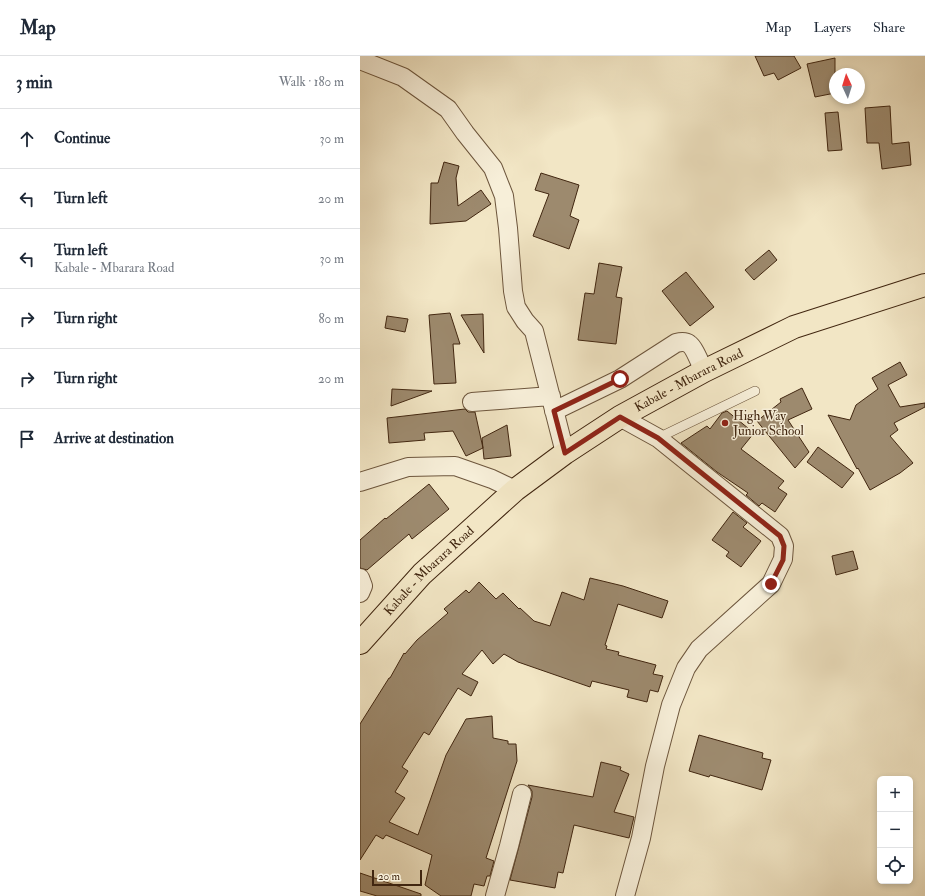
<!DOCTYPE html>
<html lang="en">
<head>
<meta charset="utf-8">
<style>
	body { margin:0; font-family:"IM FELL Double Pica",serif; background:#f6f6f7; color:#1f2937 }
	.controls { position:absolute; right:12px; bottom:12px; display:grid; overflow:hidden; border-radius:6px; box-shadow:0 2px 6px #0003 }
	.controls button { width:36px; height:36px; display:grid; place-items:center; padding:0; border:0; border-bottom:1px solid #e0e1e3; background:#fff; color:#1f2937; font:20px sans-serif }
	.compass { position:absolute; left:469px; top:12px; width:36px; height:36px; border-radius:50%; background:#fff; box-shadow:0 2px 6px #0003; rotate:356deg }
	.scale { position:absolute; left:12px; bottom:10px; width:50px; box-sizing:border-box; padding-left:4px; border:2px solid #412610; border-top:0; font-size:11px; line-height:14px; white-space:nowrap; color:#412610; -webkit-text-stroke:3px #f7efd9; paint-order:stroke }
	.stop { position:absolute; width:12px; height:12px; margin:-9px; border:3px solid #8f2418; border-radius:50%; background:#fff }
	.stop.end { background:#8f2418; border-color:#fff; box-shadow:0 1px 4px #0008 }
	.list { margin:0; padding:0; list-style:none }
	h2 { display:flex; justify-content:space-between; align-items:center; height:52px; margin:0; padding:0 16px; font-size:17px }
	h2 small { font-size:13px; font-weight:400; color:#747a83 }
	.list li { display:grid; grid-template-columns:26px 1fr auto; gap:12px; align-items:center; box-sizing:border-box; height:60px; padding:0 16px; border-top:1px solid #e0e1e3 }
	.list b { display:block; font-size:15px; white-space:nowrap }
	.list p { margin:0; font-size:13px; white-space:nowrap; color:#747a83 }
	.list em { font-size:13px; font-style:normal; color:#747a83 }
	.icon { flex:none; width:22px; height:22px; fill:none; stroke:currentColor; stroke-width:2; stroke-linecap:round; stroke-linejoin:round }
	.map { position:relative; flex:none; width:565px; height:840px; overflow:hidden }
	header { display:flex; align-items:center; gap:24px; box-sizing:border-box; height:56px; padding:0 20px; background:#fff; border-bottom:1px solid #e0e1e3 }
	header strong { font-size:19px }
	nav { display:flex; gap:22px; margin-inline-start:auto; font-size:14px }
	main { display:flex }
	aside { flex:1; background:#fff }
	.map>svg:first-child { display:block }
	.building { fill:#9d8a6e; stroke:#412610 }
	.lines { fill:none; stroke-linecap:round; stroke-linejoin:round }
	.service-casing { stroke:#6d563d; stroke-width:10 }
	.minor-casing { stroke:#6d563d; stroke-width:20 }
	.primary-casing { stroke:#412610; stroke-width:24 }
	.service { stroke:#f7efd9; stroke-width:9 }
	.minor { stroke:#f7efd9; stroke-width:18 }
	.primary { stroke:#f2e6c5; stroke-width:22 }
	.route { stroke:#8f2418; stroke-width:5 }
	.poi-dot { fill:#8f2418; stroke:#f7efd9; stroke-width:1.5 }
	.labels { text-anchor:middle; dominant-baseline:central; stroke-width:3; stroke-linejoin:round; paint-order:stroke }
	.street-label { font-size:13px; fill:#412610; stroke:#f7efd9 }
	.poi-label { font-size:13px; fill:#412610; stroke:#f7efd9; text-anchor:start }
</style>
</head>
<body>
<header>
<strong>Map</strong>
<nav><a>Map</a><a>Layers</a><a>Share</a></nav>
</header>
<main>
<aside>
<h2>3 min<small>Walk · 180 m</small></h2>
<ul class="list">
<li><svg class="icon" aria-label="ahead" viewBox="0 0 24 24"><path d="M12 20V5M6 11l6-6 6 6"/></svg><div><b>Continue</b></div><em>30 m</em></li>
<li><svg class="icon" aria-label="left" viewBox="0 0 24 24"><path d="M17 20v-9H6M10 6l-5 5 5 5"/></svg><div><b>Turn left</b></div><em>20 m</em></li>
<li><svg class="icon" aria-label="left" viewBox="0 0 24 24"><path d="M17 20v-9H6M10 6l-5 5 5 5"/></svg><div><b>Turn left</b><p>Kabale - Mbarara Road</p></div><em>30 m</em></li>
<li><svg class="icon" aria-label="right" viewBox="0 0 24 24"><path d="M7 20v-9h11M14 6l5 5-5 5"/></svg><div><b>Turn right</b></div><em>80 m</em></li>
<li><svg class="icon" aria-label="right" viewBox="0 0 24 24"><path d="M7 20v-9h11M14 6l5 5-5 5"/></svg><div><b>Turn right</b></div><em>20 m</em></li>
<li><svg class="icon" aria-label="arrive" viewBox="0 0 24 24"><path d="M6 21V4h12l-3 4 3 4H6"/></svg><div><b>Arrive at destination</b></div></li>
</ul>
</aside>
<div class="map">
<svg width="565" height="840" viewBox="0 0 565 840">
	<rect width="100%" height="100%" fill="#f2e6c5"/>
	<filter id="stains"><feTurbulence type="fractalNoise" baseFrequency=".005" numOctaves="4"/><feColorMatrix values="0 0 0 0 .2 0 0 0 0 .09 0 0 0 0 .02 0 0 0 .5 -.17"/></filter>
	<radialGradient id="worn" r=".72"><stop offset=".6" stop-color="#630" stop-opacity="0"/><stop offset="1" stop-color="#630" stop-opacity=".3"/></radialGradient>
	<!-- building -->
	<path class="building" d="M395,0H434L441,12L418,24L414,17L404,20Z
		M475,2V37L455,41L447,8Z
		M530,50L532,88L549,86L551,109L522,113L519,87H507L505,52Z
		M478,56L482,94L468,95L465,57Z
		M84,106L99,110L96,122L98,150L121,134L131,148L106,165L70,168L71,127H78Z
		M181,117L219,129L210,160L219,164L209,193L173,180L189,138L175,134Z
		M409,194L417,204L394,224L385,214Z
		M239,207L262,211L256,241L262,242L256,288L218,284L225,237L234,238Z
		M326,216L354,251L330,270L302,235Z
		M90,257L100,288H93L96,327L74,328L69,259Z
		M123,258L124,297L101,259Z
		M27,260L48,263L45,276L25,272Z
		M540,306L547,319L528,329L540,351L565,347V351L534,367L538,374L530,380L553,407L540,417L510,434L498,412L497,413L468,359L490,364L496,349L518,333L512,322Z
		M442,332L452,353L428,364L449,396L435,412L397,365L421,346L420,343Z
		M32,333L72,335L31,350Z
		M105,353L108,356H115L123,392L106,400L93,375L64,377L65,384L29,387L27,362Z
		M367,355L394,377L381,393L424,425L418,432L427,438L415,456L402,447L399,450L386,439L388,437L357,416L321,387L347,370L350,373L362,357Z
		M147,369L151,400L124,403L122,382Z
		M458,391L494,417L482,432L447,406Z
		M69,428L89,453L52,483L49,478L7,514L0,512V484L25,462L26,463Z
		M373,456L387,467L383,471L401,485L381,511L366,500L369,496L352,484Z
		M493,495L498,513L476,519L472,500Z
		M230,522L263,530L308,545L302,562L258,548L245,589L247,590L246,593L259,596L258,599L296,609L293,618L303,620L298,636L290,634L287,646L267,641L269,634L232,625L230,631L158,606L144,598L133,608L122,594L102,618L118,626L111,640L98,632L69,679L64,676L42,711L48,715L35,736L45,742L29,766L58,779L86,699L106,663L132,660L133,682L148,685V688H156L157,705L126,802L134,805L130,820H127L124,830L114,828L111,840H81L65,829L72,799L26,779L23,783L16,779L0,804V668L29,622H30L44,597L45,598L57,584L88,557L84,553L106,534L109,537L119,526L136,543L143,537L159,553L160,552L174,565L190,570L202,536L224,544Z
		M339,679L403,697L402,702L411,704L402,734L350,719L349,721L329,715Z
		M241,706L261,711L260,714L269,718L254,756L274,761L269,782L214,769L203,817L198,816L195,832L150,824L172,741V735L168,729L233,741Z
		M0,817L61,838V840H17L0,835Z"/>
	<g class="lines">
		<!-- service casing -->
		<g class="service-casing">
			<path id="service" d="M298,382L395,335"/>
		</g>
		<!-- minor casing -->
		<g class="minor-casing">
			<path id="minor" d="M0,4L43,21L88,53L105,77L133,112L144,140L148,172L153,235L156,251L165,265L174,275L205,397
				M112,346L191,340
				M194,355L260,323L316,287C320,286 325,285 329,288C334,291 341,309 344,315
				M260,361L298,382L420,480L424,490L423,503L411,528L339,593L326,612L311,649L295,710L281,782L265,840
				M0,426L48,411L95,410L132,423L155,434
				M0,522L3,530L0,537
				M135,840L149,790L162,738"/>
		</g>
		<!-- primary casing -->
		<g class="primary-casing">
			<g id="primary">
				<path id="s1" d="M0,587L62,518L155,434L205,397L260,361L344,315L434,271L565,229"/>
			</g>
		</g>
		<!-- service -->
		<use href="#service" class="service"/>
		<!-- minor -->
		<use href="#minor" class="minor"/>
		<!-- primary -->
		<use href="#primary" class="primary"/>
	</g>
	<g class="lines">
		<!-- route -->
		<path class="route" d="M260,323L194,355L205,397L260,361L298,382L420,480L424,490L423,504L411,528"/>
	</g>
	<!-- markers -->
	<circle class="poi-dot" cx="365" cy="367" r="4"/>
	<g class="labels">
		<!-- street labels -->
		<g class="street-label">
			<text stroke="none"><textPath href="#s1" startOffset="424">Kabale - Mbarara Road</textPath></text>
			<text stroke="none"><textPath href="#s1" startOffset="100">Kabale - Mbarara Road</textPath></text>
		</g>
		<!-- poi labels -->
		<g class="poi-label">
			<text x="373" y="360">High Way<tspan x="373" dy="15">Junior School</tspan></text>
		</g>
	</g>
	<rect width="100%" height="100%" filter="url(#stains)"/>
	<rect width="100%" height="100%" fill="url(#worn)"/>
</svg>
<div class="controls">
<button>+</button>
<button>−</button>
<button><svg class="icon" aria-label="locate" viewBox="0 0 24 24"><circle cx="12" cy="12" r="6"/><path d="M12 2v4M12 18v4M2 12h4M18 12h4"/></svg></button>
</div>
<svg class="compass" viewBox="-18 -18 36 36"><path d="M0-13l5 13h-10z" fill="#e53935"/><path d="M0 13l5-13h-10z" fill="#747a83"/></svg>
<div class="scale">20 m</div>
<div class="stop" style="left:260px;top:323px"></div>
<div class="stop end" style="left:411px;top:528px"></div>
</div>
</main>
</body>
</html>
